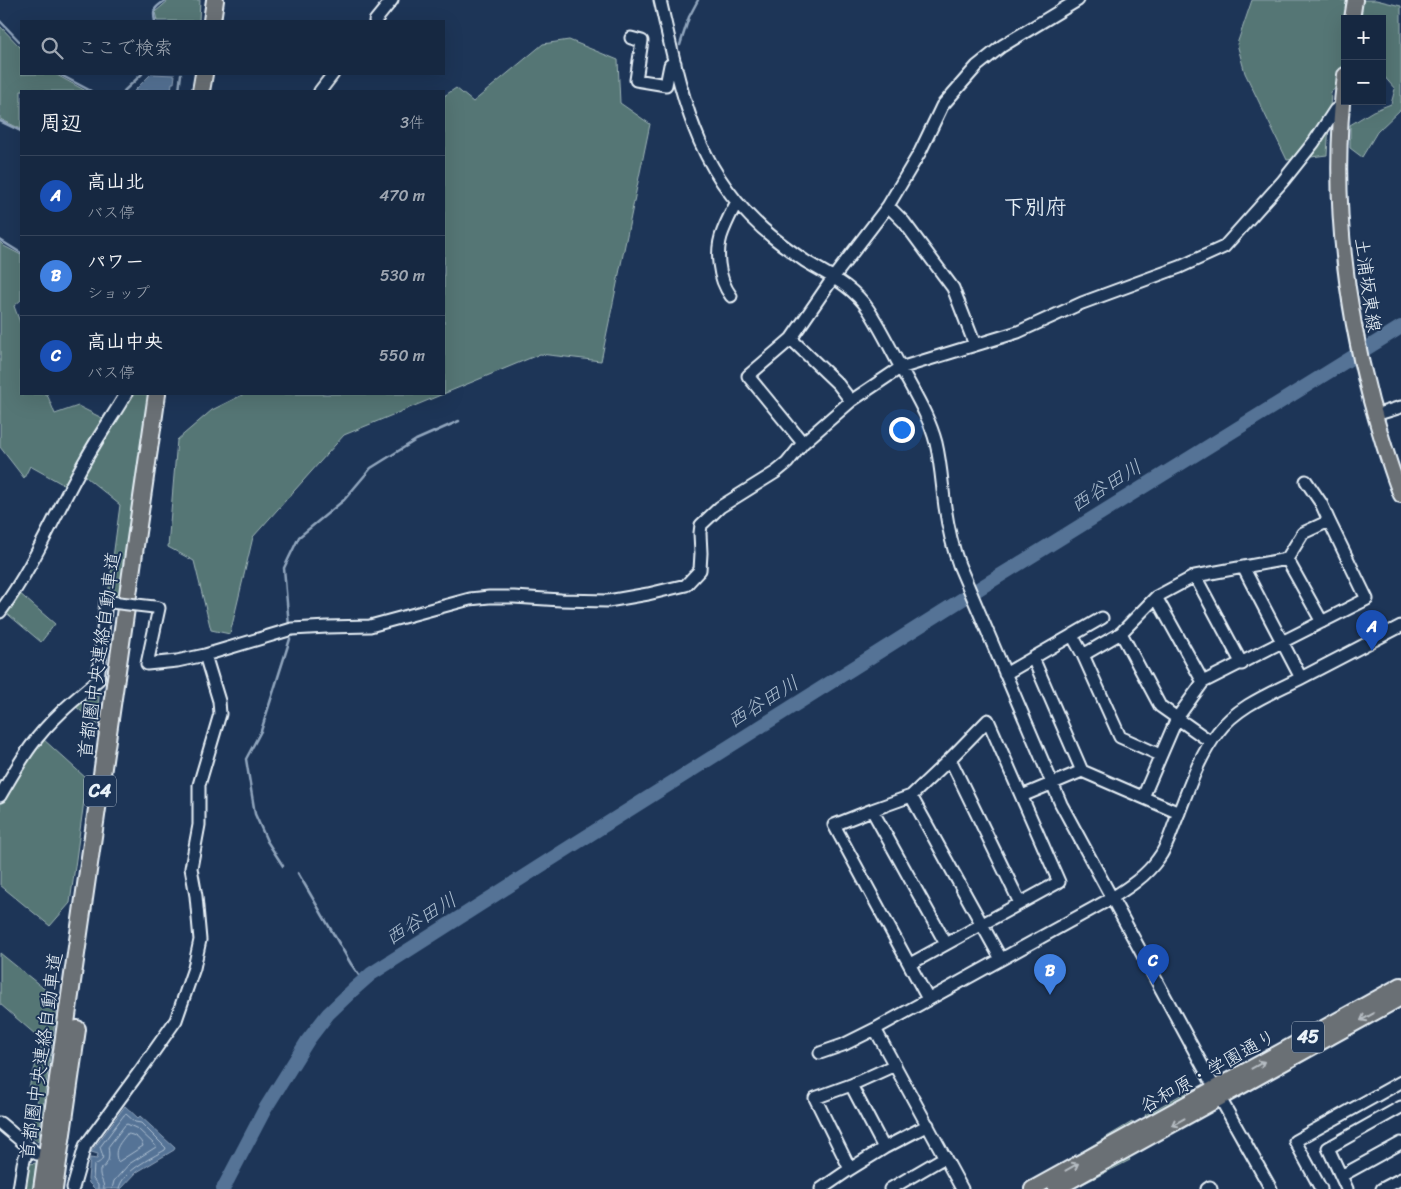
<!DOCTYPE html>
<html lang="ja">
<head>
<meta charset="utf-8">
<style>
	body { margin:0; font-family:Sriracha,"Klee One",sans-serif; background:#23344c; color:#f1f3f6 }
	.controls { position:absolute; right:15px; top:15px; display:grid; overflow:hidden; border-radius:0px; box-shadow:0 5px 20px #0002 }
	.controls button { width:45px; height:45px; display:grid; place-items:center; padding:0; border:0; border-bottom:1px solid #35445a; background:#162841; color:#f1f3f6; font:25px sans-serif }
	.you { position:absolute; left:901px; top:429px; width:18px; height:18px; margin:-12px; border:4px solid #fff; border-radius:50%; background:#1a73e8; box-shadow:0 0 0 8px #1a73e833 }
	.badge { display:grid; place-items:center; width:32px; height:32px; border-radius:50%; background:#d6ab8b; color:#fff; font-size:16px; font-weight:700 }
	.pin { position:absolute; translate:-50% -41px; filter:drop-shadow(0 1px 2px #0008) }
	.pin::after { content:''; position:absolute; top:26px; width:18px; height:15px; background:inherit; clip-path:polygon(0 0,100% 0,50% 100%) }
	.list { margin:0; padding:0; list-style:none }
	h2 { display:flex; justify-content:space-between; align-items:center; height:65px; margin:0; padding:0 20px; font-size:21px }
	h2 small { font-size:16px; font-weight:400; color:#9ea6b1 }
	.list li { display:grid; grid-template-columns:32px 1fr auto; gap:15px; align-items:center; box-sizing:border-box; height:80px; padding:0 20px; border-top:1px solid #35445a }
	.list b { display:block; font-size:19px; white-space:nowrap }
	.list p { margin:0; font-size:16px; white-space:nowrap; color:#9ea6b1 }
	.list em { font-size:16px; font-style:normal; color:#9ea6b1 }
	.icon { flex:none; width:28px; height:28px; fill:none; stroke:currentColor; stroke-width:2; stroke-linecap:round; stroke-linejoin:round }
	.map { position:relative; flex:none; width:1401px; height:1189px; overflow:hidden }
	.search { position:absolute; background:#162841; box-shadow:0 5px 20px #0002; left:20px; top:20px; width:425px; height:55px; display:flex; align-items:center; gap:12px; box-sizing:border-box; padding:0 18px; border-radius:0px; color:#9ea6b1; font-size:19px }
	.panel { position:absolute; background:#162841; box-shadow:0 5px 20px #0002; left:20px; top:90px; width:425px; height:305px; border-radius:0px }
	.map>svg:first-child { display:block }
	.green { fill:#557675; stroke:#9eb4b6 }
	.water { fill:#557396; stroke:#90a5bd }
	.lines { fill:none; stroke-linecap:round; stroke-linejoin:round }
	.shore { stroke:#adbfd1; stroke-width:1 }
	.stream { stroke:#90a5bd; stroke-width:2.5 }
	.river { stroke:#557396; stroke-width:14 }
	.minor-casing { stroke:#e8f1f8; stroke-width:15 }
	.major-casing { stroke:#e8f1f8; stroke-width:18 }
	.highway-casing { stroke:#e8f1f8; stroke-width:20 }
	.minor { stroke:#1d3557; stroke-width:11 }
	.major { stroke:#6b6f74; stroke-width:14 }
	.highway { stroke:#6b6f74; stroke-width:16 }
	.minor-bridge-casing { stroke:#e8f1f8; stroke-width:15; stroke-linecap:butt }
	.minor-bridge { stroke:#1d3557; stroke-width:11 }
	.oneway { stroke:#b6bdc3 }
	.labels { text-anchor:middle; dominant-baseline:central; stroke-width:4; stroke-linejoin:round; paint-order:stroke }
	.shield { fill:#1d3557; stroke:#abb9c8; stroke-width:1 }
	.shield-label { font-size:18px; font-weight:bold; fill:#e8f1f8 }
	.street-label { font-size:19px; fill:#e8f1f8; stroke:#1d3557 }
	.water-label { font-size:20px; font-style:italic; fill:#adbfd1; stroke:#1d3557 }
	.quarter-label { font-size:21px; font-weight:bold; fill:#e8f1f8; stroke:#1d3557 }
</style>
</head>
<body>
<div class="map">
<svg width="1401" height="1189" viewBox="0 0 1401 1189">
	<rect width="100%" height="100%" fill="#1d3557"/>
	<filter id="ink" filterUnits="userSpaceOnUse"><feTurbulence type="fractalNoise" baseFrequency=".02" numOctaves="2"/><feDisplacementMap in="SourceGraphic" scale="10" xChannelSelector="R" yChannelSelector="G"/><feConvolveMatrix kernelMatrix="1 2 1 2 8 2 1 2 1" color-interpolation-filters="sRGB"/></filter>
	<g filter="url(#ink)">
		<!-- green -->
		<path class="green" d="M169,0H200L199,21H157L155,12Z
			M1252,0H1376L1401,6V109L1377,132L1362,157L1350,148V125L1373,111L1391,104L1395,89L1382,74V19H1345V80L1331,92L1327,155L1287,160L1245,73L1237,44Z
			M0,26L21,48V74H55L86,91H21V129L0,119Z
			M569,40L618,60L620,103L650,124L601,361L540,354L344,435L253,537L230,634L211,630L194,561L168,547L177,440L212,410L244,394H444V96L456,88L473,102L543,44Z
			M0,242L4,246L21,255V300L14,306L21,325V394H47L55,414L78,406L106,420L66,486L30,466L24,478L0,447Z
			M131,394H150L119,596L108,595L120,505L81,473Z
			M18,592L55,624L41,642L4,611Z
			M100,681L97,725L74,705Z
			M42,738L87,779L70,903L50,926L0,885V801Z
			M0,953L58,1000L38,1142L32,1137L38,1097L29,1087L43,1041L0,1004Z
			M1186,1092L1189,1097L1148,1120L1145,1115Z
			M1132,1122L1134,1127L1062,1167L1061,1164Z
			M1127,1155L1130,1160L1073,1189H1065Z
			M36,1163L33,1189H22L26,1169L29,1164Z"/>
		<!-- water -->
		<path class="water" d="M151,74L175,75L174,83H172L171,91H134Z
			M125,1106L138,1118L140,1116L175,1148L174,1150L137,1172L121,1189H95L89,1183L88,1179L90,1158L97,1159L98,1154L91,1152Z"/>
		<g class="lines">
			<!-- shore -->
			<path class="shore" d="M127,1134C134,1134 141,1139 143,1146L118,1162C113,1150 119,1144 127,1134Z
				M98,1189V1185L93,1179L94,1165C106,1160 103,1157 100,1147L124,1115L126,1114L135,1122L141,1123L166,1148L165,1150C151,1158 121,1172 119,1189
				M104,1189C104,1181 99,1178 100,1170C109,1164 110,1157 108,1147L125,1125L127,1124L138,1129L155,1145L156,1147L129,1164L114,1181L112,1189"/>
			<!-- stream -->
			<path class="stream" d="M0,21L21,43
				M155,21C152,8 156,7 166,0
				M680,45L689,17L698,0
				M59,74L91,91
				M124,91L142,74
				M179,91L181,74
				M0,121L21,131
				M0,240L21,253
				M289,626L284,568L299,537L344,500L371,468L416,440L459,421
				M283,866L267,841L255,814L246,759L261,731L290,639
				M298,873L351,964L363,981"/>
			<!-- river -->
			<path class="river" d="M223,1189L265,1109L308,1040L328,1014L354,989L371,974L570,847L980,588L1401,327"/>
			<!-- minor casing -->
			<g class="minor-casing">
				<path id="minor" d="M660,0C682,94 694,175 775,239C785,247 795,254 805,261C828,275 853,286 868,309C880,327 890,348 901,368C914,393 929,416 936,443C941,464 942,485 945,507C948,527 952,546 959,565L1061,804L1220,1098L1271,1189
					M375,21L392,0
					M631,38L642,41L636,80L666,85L670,65L675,63
					M320,91L333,74
					M888,206L904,222L953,288L975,345
					M731,296C718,279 715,250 723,231C727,221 732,211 737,202
					M791,339L838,384L851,401
					M1375,415L1401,407
					M803,443L748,376L791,339L833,278L888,206L920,152L942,106L977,66L1002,46L1078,0
					M1243,567L1301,678
					M1195,576L1242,664
					M1156,597L1203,682
					M154,607L159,608L147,664L177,661L205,655L292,629L327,627L370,626L470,599L489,597H514L561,600L608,601L648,594L686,585L700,570L701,553L700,533L701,525L720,507L776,472L787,463L803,443L851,401L900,368L1018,332L1082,303L1180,267L1224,247L1283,181L1314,142L1335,110L1341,106
					M0,612C35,565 57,509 86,459C98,437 113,416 126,394
					M1322,622L1287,559L1303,533L1329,521
					M1121,633L1160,706L1211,742
					M1072,635L1083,655L1120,737L1160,755
					M1083,655L1121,633L1156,597L1195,576L1287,559
					M1033,658L1082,771L1179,813
					M1005,674L1102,618
					M0,796C10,779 20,761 31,746C50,720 74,700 98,680L106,601L111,602
					M911,796L950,759L1020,903
					M1022,796L1082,771
					M1143,797L1177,718L1203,682L1367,599L1329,521L1321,503L1306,481
					M872,810L911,796L1001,959
					M910,964L1059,882L988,720L950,759
					M928,999L834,825L872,810L946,944
					M820,1053L843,1045L875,1029
					M895,1065L851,1085L815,1098L850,1169L884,1148L928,1125
					M851,1085L884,1148
					M0,1123L37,1154
					M1341,1176L1401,1143
					M73,1188L85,1146L140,1071L176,1020L194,968L200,940L196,896L191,868L199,825V785L220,714L219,701L205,655
					M19,1189L23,1164L28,1146
					M821,1189L850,1169
					M890,1189L945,1157
					M962,1189L875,1029L1112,898C1129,887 1146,876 1158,859C1166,849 1170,836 1174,825C1187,794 1197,759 1218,732C1238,705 1274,692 1303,677C1336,660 1368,643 1401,626
					M1207,1189L1210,1187L1211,1189
					M1321,1189L1295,1141L1401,1082
					M1347,1189L1328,1148L1401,1107
					M1382,1189L1401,1179"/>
			</g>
			<!-- major casing -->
			<g class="major-casing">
				<path id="major" d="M1352,19L1355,0
					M1345,75C1331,185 1343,294 1371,401C1380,433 1389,465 1401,495
					M1032,1189L1401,985
					M1056,1189L1401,998"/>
			</g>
			<!-- highway casing -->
			<g class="highway-casing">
				<path id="highway" d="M212,21L215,0
					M201,91L204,74
					M42,1189L157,394
					M54,1189L77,1029"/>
			</g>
			<!-- minor -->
			<use href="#minor" class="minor"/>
			<!-- major -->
			<use href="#major" class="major"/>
			<!-- highway -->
			<use href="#highway" class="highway"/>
			<!-- minor-bridge casing -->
			<g class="minor-bridge-casing">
				<path id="minor-bridge" d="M111,602L154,607"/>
			</g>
			<!-- minor-bridge -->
			<use href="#minor-bridge" class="minor-bridge"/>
		</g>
		<!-- one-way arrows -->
		<defs><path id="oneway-shaft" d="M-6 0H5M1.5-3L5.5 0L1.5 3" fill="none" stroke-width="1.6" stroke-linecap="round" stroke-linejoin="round" transform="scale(1.25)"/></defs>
		<g class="oneway">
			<use href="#oneway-shaft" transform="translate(1367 1017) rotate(151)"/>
			<use href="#oneway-shaft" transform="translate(1258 1065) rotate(-29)"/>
			<use href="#oneway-shaft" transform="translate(1178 1122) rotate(151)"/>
			<use href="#oneway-shaft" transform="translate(1072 1167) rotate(-29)"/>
		</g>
	</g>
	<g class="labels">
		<!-- shield labels -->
		<g class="shield">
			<rect x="84" y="775.5" width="32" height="31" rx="4"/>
			<rect x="1292" y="1021.5" width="32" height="31" rx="4"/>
		</g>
		<g class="shield-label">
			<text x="100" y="791">C4</text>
			<text x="1308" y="1037">45</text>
		</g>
		<!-- street labels -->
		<g class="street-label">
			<text transform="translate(1368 285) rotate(82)">土浦坂東線</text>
			<text transform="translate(99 655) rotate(-82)">首都圏中央連絡自動車道</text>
			<text transform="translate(41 1056) rotate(-82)">首都圏中央連絡自動車道</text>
			<text transform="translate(1208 1071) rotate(-29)">谷和原・学園通り</text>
		</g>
		<!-- water labels -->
		<g class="water-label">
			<text transform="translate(1106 486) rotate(-32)">西谷田川</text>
			<text transform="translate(763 702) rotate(-32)">西谷田川</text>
			<text transform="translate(421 919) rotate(-32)">西谷田川</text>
		</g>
		<!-- quarter labels -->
		<g class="quarter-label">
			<text x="1035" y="207">下別府</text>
		</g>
	</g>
</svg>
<div class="controls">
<button>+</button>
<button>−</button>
</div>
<div class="you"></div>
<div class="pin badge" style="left:1372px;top:651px;background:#1a4fb4">A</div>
<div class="pin badge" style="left:1050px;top:995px;background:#3f7fe0">B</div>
<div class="pin badge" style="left:1153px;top:985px;background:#1a4fb4">C</div>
<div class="search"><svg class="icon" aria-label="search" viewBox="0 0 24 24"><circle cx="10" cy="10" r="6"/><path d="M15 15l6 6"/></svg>ここで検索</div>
<section class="panel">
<h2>周辺<small>3件</small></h2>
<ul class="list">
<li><span class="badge" style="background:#1a4fb4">A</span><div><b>高山北</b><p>バス停</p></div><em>470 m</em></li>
<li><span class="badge" style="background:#3f7fe0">B</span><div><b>パワー</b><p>ショップ</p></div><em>530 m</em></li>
<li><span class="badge" style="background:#1a4fb4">C</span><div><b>高山中央</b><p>バス停</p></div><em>550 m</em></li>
</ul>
</section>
</div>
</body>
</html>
